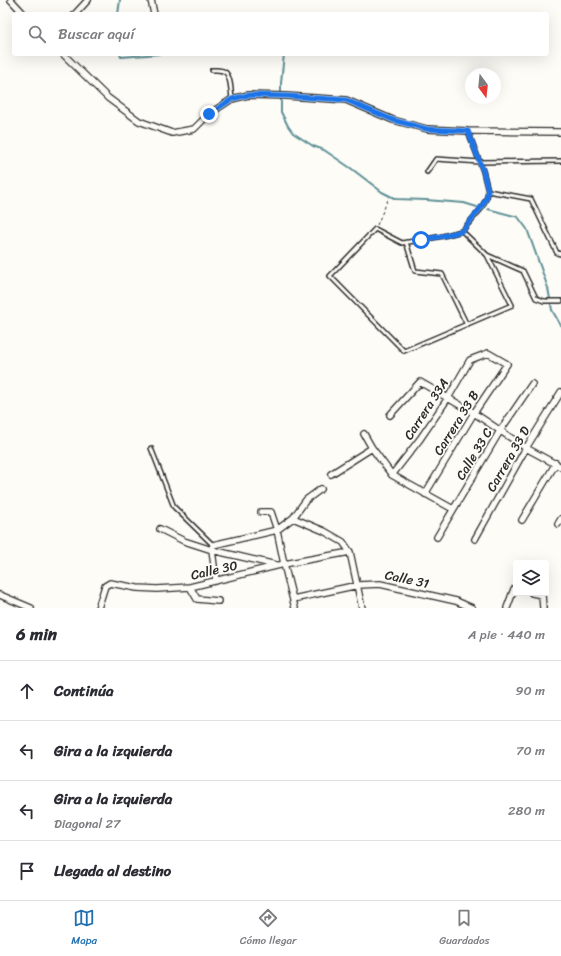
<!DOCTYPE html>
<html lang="es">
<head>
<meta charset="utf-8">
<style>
	body { margin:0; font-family:Sriracha,sans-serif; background:#f2f2f3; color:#2b2b33 }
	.controls { position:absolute; right:12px; bottom:12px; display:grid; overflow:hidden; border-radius:4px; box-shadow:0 4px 16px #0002 }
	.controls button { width:36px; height:36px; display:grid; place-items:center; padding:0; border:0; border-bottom:1px solid #e1e1e2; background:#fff; color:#2b2b33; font:20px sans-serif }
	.compass { position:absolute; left:465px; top:68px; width:36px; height:36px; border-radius:50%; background:#fff; box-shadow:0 4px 16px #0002; rotate:165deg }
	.stop { position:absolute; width:12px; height:12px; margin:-9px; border:3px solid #1a73e8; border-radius:50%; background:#fff }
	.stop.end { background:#1a73e8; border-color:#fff; box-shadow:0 1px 4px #0008 }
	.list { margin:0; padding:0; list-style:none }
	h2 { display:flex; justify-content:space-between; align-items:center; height:52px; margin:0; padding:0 16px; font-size:17px }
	h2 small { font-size:13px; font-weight:400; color:#7c7c81 }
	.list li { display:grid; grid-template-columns:26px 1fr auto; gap:12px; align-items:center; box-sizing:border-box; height:60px; padding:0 16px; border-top:1px solid #e1e1e2 }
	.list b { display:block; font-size:15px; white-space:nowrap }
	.list p { margin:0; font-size:13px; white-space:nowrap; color:#7c7c81 }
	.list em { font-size:13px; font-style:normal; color:#7c7c81 }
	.icon { flex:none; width:22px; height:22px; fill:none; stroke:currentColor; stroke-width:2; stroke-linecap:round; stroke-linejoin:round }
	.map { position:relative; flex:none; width:561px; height:608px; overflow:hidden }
	.search { position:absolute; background:#fff; box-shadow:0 4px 16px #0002; left:12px; right:12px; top:12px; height:44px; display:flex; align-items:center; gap:10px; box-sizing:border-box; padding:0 14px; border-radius:4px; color:#7c7c81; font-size:15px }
	.sheet { height:292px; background:#fff }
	nav { display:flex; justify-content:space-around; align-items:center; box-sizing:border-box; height:56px; border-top:1px solid #e1e1e2; background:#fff; font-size:11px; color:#7c7c81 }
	nav a { display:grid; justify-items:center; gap:2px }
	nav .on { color:#1f6fb2 }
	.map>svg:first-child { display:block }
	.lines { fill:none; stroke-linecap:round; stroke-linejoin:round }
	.stream { stroke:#609096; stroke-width:2 }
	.service-casing { stroke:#2b2b2b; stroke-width:6 }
	.minor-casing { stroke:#2b2b2b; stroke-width:8 }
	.path { stroke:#2b2b2b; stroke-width:1; stroke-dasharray:3 3; stroke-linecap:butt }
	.service { stroke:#fdfcf7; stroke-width:3 }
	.minor { stroke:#fdfcf7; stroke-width:5.5 }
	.route { stroke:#1a73e8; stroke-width:5 }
	.labels { text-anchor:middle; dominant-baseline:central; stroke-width:3.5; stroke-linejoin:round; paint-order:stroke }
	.street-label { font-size:13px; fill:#2b2b2b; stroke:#fdfcf7 }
</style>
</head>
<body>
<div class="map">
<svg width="561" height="608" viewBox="0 0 561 608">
	<rect width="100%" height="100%" fill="#fdfcf7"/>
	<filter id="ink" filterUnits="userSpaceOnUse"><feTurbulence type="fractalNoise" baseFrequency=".025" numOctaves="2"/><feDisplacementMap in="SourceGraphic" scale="8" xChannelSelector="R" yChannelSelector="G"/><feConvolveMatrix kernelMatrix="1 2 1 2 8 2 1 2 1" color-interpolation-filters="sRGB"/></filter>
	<g filter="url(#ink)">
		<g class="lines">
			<!-- stream -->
			<path class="stream" d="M118,14L120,0
				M120,54L121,57L159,54
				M284,54L281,83V112L288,126L293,133L313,146L324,150L352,169L382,192L396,199L426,200L464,203L477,207
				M488,209L518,217L527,229L548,288L552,310L561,326"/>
			<!-- service casing -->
			<g class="service-casing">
				<path id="service" d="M212,70C216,70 221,69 225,72C231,76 231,92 232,99
					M427,172L436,159L480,162L561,161
					M488,191L531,199L557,253L561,254
					M462,231L487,255L512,305L404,351L330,276L375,229L402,243L421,240L443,236L462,231L481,209L487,197L488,191L483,171L468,131
					M406,242L415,271L442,274L467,325
					M487,255L523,271L536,298L544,301H561
					M151,448L174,507L213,545"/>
			</g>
			<!-- minor casing -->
			<g class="minor-casing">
				<path id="minor" d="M11,0L24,14
					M151,0L154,14
					M75,14L88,0
					M63,54L108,98L139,121L172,133L194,129L209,114L232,99L248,95L286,96L346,100L393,120L427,129L468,131L561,132
					M390,415L420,382L474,413L526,448L561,467
					M364,434L372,448L392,475L453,509
					M331,474L372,448
					M392,475L420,439L448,398L470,360L488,353L507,364L474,413L425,494
					M261,512H271L277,530L284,564L295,608
					M293,518L324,531L343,542L350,552L362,608
					M522,520L556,463
					M558,524L561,519
					M160,529L184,541L212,550L276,565
					M437,537L500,431L532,384
					M475,539L526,448L561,392
					M216,581L212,550L213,545L277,530L293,518L306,500L321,489
					M190,587L197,599L218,601
					M532,593L542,595L543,608
					M0,595L31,608
					M293,599L358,585L380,584L456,601L472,608
					M98,608L105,586L110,583L137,588L157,589L190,587L284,564L350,552
					M507,608L514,589L516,590"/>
			</g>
			<!-- path -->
			<path class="path" d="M377,225L389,197"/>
			<!-- service -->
			<use href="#service" class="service"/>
			<!-- minor -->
			<use href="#minor" class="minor"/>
		</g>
	</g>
	<g class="lines" filter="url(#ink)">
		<!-- route -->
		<path class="route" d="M209,114L232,99L248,95L286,96L346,100L393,120L427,129L468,131L483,171L488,191L487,197L480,209L462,231L443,236L421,240"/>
	</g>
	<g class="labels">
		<!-- street labels -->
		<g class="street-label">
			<text transform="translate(426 409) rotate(-57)">Carrera 33A</text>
			<text transform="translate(456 423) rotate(-58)">Carrera 33 B</text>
			<text transform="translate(474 454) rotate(-59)">Calle 33 C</text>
			<text transform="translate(508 459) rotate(-60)">Carrera 33 D</text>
			<text transform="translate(214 570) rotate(-13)">Calle 30</text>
			<text transform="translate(407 579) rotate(12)">Calle 31</text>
		</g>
	</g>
</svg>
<div class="controls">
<button><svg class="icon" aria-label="layers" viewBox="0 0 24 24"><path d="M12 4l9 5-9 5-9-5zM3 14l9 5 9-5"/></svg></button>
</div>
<svg class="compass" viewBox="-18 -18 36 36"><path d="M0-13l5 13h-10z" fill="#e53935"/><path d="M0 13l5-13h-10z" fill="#7c7c81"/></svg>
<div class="stop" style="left:421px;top:240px"></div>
<div class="stop end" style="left:209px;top:114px"></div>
<div class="search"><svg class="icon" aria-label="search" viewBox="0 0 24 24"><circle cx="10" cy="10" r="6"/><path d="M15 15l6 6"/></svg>Buscar aquí</div>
</div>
<section class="sheet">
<h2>6 min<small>A pie · 440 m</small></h2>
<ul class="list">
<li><svg class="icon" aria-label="ahead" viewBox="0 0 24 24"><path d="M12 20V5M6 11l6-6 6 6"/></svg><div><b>Continúa</b></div><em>90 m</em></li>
<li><svg class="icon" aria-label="left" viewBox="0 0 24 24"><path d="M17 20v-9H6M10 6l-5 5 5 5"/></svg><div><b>Gira a la izquierda</b></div><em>70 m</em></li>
<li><svg class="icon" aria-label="left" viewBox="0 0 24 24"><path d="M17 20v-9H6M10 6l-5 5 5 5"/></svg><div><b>Gira a la izquierda</b><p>Diagonal 27</p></div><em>280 m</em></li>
<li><svg class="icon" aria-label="arrive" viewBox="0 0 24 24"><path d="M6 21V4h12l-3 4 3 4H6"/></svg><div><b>Llegada al destino</b></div></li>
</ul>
</section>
<nav>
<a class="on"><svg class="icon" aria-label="map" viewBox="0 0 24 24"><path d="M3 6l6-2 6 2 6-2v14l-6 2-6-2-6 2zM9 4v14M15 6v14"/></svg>Mapa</a>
<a><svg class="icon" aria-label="directions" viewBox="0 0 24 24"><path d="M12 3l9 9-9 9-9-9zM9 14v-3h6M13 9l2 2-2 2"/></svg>Cómo llegar</a>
<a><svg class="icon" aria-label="saved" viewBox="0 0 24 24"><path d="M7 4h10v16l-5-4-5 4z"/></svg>Guardados</a>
</nav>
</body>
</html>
